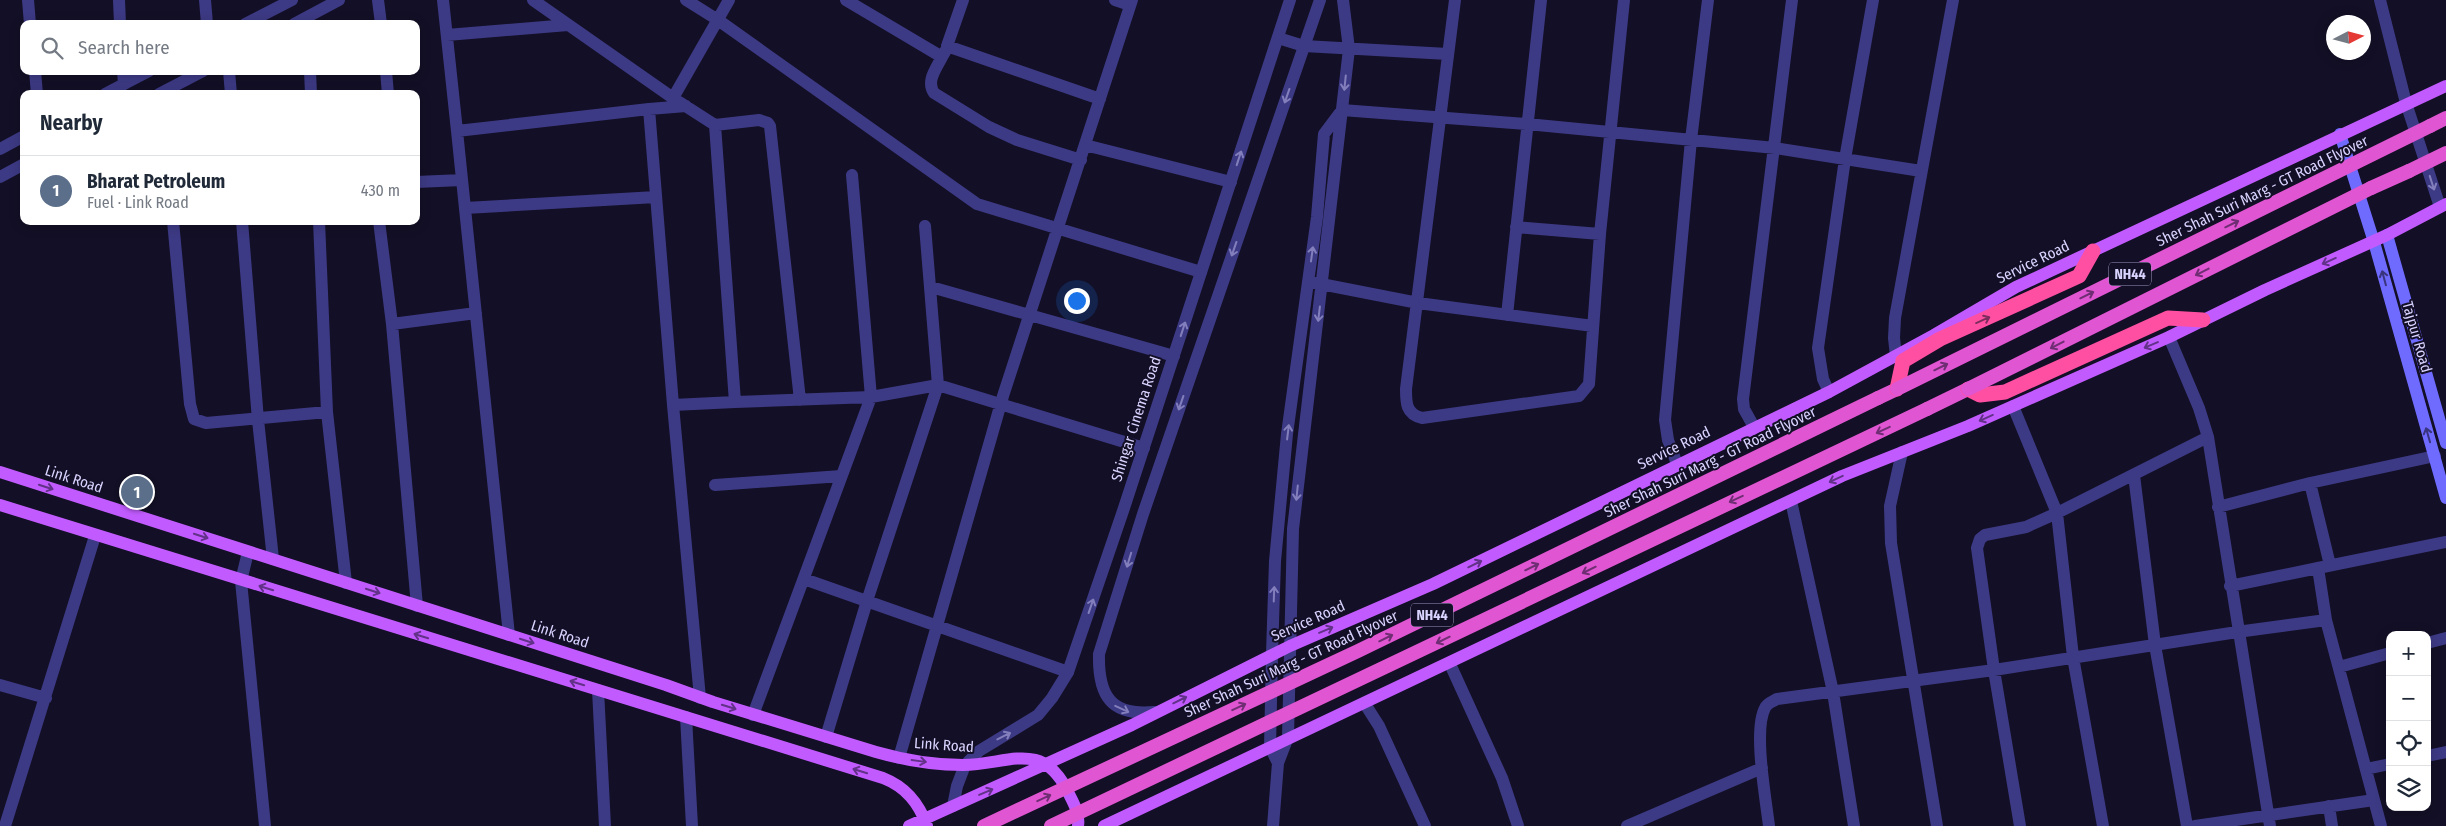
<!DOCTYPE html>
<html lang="en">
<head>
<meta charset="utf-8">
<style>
	body { margin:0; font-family:"Fira Sans Condensed",sans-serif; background:#f2f2f3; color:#1f2937 }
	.controls { position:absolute; right:15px; bottom:15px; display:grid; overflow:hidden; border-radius:10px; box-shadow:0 2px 12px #0003 }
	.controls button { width:45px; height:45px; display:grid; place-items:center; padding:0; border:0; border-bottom:1px solid #e0e1e3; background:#fff; color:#1f2937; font:25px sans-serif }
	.compass { position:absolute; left:2326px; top:15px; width:45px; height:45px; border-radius:50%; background:#fff; box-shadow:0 2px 12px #0003; rotate:84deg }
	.you { position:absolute; left:1076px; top:300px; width:18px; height:18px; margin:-12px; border:4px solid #fff; border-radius:50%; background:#1a73e8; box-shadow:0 0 0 8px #1a73e833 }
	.badge { display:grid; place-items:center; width:32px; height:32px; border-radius:50%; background:#117e91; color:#fff; font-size:16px; font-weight:700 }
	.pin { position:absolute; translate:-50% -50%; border:2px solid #fff; box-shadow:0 1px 5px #0006 }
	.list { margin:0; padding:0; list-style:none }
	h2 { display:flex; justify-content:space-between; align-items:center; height:65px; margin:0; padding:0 20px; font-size:21px }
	h2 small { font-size:16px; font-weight:400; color:#747a83 }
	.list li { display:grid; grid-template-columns:32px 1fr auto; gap:15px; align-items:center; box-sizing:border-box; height:70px; padding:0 20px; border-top:1px solid #e0e1e3 }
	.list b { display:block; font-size:19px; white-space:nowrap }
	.list p { margin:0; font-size:16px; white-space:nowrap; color:#747a83 }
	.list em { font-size:16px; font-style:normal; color:#747a83 }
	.icon { flex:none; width:28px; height:28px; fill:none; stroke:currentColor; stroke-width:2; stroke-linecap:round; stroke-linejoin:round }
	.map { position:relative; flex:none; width:2446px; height:826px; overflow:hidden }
	.search { position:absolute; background:#fff; box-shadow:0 2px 12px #0003; left:20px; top:20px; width:400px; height:55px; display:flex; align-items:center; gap:12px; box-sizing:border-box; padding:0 18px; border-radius:10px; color:#747a83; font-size:19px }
	.panel { position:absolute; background:#fff; box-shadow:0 2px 12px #0003; left:20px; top:90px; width:400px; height:135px; border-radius:10px }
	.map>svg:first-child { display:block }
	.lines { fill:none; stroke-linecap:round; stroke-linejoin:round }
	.minor { stroke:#3d3a85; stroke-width:12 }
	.tertiary { stroke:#3d3a85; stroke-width:12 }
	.secondary { stroke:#6f6bff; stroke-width:12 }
	.primary { stroke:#c25bff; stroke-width:12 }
	.trunk { stroke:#e055d1; stroke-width:14 }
	.motorway { stroke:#ff4fa3; stroke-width:15 }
	.trunk-bridge { stroke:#e055d1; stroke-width:14 }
	.oneway { stroke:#837fbc }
	.oneway2 { stroke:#6f2e73 }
	.oneway3 { stroke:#623188 }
	.oneway4 { stroke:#38347d }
	.oneway5 { stroke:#7d2c5e }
	.labels { text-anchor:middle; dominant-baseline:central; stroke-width:4; stroke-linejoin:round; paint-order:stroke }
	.shield { fill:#130f26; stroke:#9e99be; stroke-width:1 }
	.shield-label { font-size:14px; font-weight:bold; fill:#d9d4ff }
	.street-label { font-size:15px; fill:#d9d4ff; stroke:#130f26 }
</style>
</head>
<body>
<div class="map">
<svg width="2446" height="826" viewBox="0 0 2446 826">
	<rect width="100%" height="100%" fill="#130f26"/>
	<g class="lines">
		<!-- minor -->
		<path class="minor" d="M28,0L30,24
			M205,0L207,24
			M378,0L381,24
			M443,0L457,131
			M533,0L673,98
			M686,0L718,20L977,204L1201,272
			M729,0L673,98L715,125L735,402L871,397L938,385L867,601L826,737
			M846,0L942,57L946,50
			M963,0L947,46L1100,99
			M1115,0L1130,5
			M1455,0L1406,389C1406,403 1406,414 1422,418L1579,396L1589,384L1600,234L1624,0
			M245,24L292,0
			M294,24L339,0
			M447,35L568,25
			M1278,38L1304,46L1448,54
			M942,57C936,69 926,81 934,93L989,127L1017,140L1081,160
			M35,71L37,94
			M229,71L231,94
			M310,71L311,94
			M386,71L388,94
			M124,84L149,71
			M159,94L203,71
			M686,106L649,109L673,405L700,698
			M715,125L759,120L768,123L770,126L800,400
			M1085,145L1231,182
			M0,177L24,164
			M416,182L462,180
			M465,208L656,197
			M173,221L190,404L194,419L206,423L327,412
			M242,221L258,420L273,559
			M319,221L327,412L346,583
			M379,221L392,324L417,606
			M925,226L938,385L1144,448
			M1516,227L1600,234
			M1316,283L1418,303L1593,326
			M931,287L1174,356
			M1507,315L1541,0
			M392,324L476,313
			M2169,337L2199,408L2208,437L2270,826
			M1896,356L1894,338L1895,318L1953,0
			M1829,392L1823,379L1818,348L1845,159L1873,0
			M673,405L735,402
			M2013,406L2057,513L2026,527L1985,535L1980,539L1977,548L1994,670L2020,826
			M1754,427L1744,409L1743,399L1792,0
			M1902,452L1890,506L1891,543L1937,826
			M1677,464L1668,440L1665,420L1691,140L1708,0
			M2134,475L2155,645L2187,826
			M2310,483L2330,565
			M715,485L841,476
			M1791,501L1833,692L1854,826
			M2218,507L2310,483L2435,456
			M248,552L241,581L265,826
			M804,579L1068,672
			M2230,586L2318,568
			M509,635L457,131L649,109
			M2427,643L2446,638
			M1450,664L1502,778L1518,826
			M2339,667L2390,653
			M0,685L46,698
			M598,690L605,826
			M1365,704L1379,726L1425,826
			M753,715L871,397L852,175
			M686,717L692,826
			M2427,756L2446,752
			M899,758L1003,396L1132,0
			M1278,763L1270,747L1272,654L1275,561L1287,434L1317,217L1324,134L1342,110L1527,124L1775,148L1921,171
			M2366,769L2390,764
			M2329,806L2332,826
			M5,826L95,536
			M1273,826L1278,763L1288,737L1293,529L1349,49L1343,0
			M1627,826L1762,768
			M1769,826C1766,800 1753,730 1765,708C1767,703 1772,702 1777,699L1994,670L2237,632L2326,620
			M2103,826L2073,657L2057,513L2208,437
			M2195,826L2374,800
			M2381,826L2326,620L2318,568L2446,542"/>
		<!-- tertiary -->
		<path class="tertiary" d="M119,0L120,24
			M2380,0L2406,103L2440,207
			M105,94L124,84L123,71
			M0,149L24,136
			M1154,712C1111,716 1098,696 1099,654L1143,514L1320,0
			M953,806L957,786L965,765L979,751L1038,715L1052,698L1068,672L1124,508L1290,0"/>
		<!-- secondary -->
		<path class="secondary" d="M2340,134L2374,242L2446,498
			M2387,235L2446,443"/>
		<!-- primary -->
		<path class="primary" d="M0,472L666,685L713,702L876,752C904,760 933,765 963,765C1007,765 1041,739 1067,790C1073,802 1080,813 1078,826
			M0,505L883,778C906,787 919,803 927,826
			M909,826L1132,725L1290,646L1433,584L1829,392L1934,335L2016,287L2446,86
			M1104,826L1842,476L1968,426L2169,337L2265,290L2387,235L2446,204"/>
		<!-- trunk -->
		<path class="trunk" d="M2430,126L2446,118
			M2371,188L2409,171
			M1878,398L1897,389
			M1927,409L1968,389"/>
		<!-- motorway -->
		<path class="motorway" d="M1897,389L1903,361L1940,339L2079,276L2093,251
			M1968,389L1980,395L2005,392L2168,318L2203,320"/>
		<!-- trunk-bridge -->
		<path class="trunk-bridge" d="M2409,171L2446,153
			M1897,389L2430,126
			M1968,389L2371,188
			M984,826L1358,651L1878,398
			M1051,826L1927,409"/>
	</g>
	<!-- one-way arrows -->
	<defs><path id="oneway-shaft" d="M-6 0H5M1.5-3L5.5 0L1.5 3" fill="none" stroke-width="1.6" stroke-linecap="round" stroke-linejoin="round" transform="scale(1.25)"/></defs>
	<g class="oneway">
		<use href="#oneway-shaft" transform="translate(1345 83) rotate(96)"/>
		<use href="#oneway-shaft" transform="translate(1287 96) rotate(109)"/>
		<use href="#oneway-shaft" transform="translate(1239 158) rotate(-72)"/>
		<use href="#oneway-shaft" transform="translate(2432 183) rotate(72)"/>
		<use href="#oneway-shaft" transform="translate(1234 249) rotate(109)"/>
		<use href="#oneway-shaft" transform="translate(1312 254) rotate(-82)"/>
		<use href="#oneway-shaft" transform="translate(1319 314) rotate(97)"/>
		<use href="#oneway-shaft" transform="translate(1183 329) rotate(-72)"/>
		<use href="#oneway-shaft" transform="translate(1181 403) rotate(109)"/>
		<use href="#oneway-shaft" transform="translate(1288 432) rotate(-83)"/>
		<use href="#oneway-shaft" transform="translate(1297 493) rotate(96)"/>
		<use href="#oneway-shaft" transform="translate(1129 560) rotate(107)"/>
		<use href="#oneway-shaft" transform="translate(1274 594) rotate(-88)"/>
		<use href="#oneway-shaft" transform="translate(1091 606) rotate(-71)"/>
		<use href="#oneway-shaft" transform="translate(1122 709) rotate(25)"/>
		<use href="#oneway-shaft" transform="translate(1004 736) rotate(-27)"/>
	</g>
	<g class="oneway2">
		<use href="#oneway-shaft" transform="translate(2232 224) rotate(-26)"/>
		<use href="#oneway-shaft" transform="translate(2202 272) rotate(153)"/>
		<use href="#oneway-shaft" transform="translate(2087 295) rotate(-26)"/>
		<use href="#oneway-shaft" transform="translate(2057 345) rotate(153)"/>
		<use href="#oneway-shaft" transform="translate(1941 367) rotate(-26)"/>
		<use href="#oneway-shaft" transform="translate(1883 430) rotate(155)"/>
		<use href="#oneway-shaft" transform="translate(1736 499) rotate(155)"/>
		<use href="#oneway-shaft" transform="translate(1532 567) rotate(-26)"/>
		<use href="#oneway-shaft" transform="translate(1589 570) rotate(154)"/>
		<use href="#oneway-shaft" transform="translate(1386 638) rotate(-26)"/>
		<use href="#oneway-shaft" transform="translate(1443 640) rotate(154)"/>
		<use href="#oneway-shaft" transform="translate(1239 707) rotate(-25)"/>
		<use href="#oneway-shaft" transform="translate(1044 798) rotate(-25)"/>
	</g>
	<g class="oneway3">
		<use href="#oneway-shaft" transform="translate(2329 261) rotate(156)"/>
		<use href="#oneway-shaft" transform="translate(2151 345) rotate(157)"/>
		<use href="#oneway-shaft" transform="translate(1986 418) rotate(156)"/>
		<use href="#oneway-shaft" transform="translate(1836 479) rotate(155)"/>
		<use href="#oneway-shaft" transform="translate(46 487) rotate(18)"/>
		<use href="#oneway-shaft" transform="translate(201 536) rotate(18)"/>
		<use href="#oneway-shaft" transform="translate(1475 564) rotate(-26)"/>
		<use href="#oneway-shaft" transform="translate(266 588) rotate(-163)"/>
		<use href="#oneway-shaft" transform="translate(373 591) rotate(18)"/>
		<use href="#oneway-shaft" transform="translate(1326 630) rotate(-23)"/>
		<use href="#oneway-shaft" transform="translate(421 636) rotate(-163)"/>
		<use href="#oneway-shaft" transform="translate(527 641) rotate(18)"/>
		<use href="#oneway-shaft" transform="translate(577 683) rotate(-163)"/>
		<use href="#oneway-shaft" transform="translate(1180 700) rotate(-26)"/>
		<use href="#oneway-shaft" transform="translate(729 707) rotate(17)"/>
		<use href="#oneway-shaft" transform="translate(919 761) rotate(8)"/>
		<use href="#oneway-shaft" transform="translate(860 771) rotate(-163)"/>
		<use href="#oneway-shaft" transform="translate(986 792) rotate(-23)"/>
	</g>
	<g class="oneway4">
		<use href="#oneway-shaft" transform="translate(2384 278) rotate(-105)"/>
		<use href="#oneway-shaft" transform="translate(2428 435) rotate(-106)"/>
	</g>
	<use class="oneway5" href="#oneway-shaft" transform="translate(1983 320) rotate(-24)"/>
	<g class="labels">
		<!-- shield labels -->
		<g class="shield">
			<rect x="2109" y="262.5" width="42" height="23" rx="4"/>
			<rect x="1411" y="603.5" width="42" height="23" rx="4"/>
		</g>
		<g class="shield-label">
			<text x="2130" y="274">NH44</text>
			<text x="1432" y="615">NH44</text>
		</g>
		<!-- street labels -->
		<g class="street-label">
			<text transform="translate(2262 191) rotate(-26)">Sher Shah Suri Marg - GT Road Flyover</text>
			<text transform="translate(2033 262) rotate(-26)">Service Road</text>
			<text transform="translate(2417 337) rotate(74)">Tajpur Road</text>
			<text transform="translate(1136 419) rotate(-72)">Shingar Cinema Road</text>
			<text transform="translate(1674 448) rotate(-26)">Service Road</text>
			<text transform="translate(1710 462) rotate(-26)">Sher Shah Suri Marg - GT Road Flyover</text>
			<text transform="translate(74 479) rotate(18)">Link Road</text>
			<text transform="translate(1308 621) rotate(-24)">Service Road</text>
			<text transform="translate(560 634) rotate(18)">Link Road</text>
			<text transform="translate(1291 664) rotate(-25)">Sher Shah Suri Marg - GT Road Flyover</text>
			<text transform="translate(944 745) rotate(4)">Link Road</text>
		</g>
	</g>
</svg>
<div class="controls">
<button>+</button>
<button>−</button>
<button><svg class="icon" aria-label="locate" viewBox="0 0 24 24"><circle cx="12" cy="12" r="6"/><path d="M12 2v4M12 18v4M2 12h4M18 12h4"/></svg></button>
<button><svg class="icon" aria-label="layers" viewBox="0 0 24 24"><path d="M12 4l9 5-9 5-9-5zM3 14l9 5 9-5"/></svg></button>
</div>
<svg class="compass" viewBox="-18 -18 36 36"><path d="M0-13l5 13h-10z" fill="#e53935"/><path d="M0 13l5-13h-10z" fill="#747a83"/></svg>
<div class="you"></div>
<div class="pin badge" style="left:137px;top:492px;background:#5c6f8a">1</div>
<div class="search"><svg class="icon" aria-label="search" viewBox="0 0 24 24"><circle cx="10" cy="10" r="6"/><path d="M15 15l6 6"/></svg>Search here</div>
<section class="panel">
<h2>Nearby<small></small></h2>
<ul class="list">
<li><span class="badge" style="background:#5c6f8a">1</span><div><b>Bharat Petroleum</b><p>Fuel · Link Road</p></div><em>430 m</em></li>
</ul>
</section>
</div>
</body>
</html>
